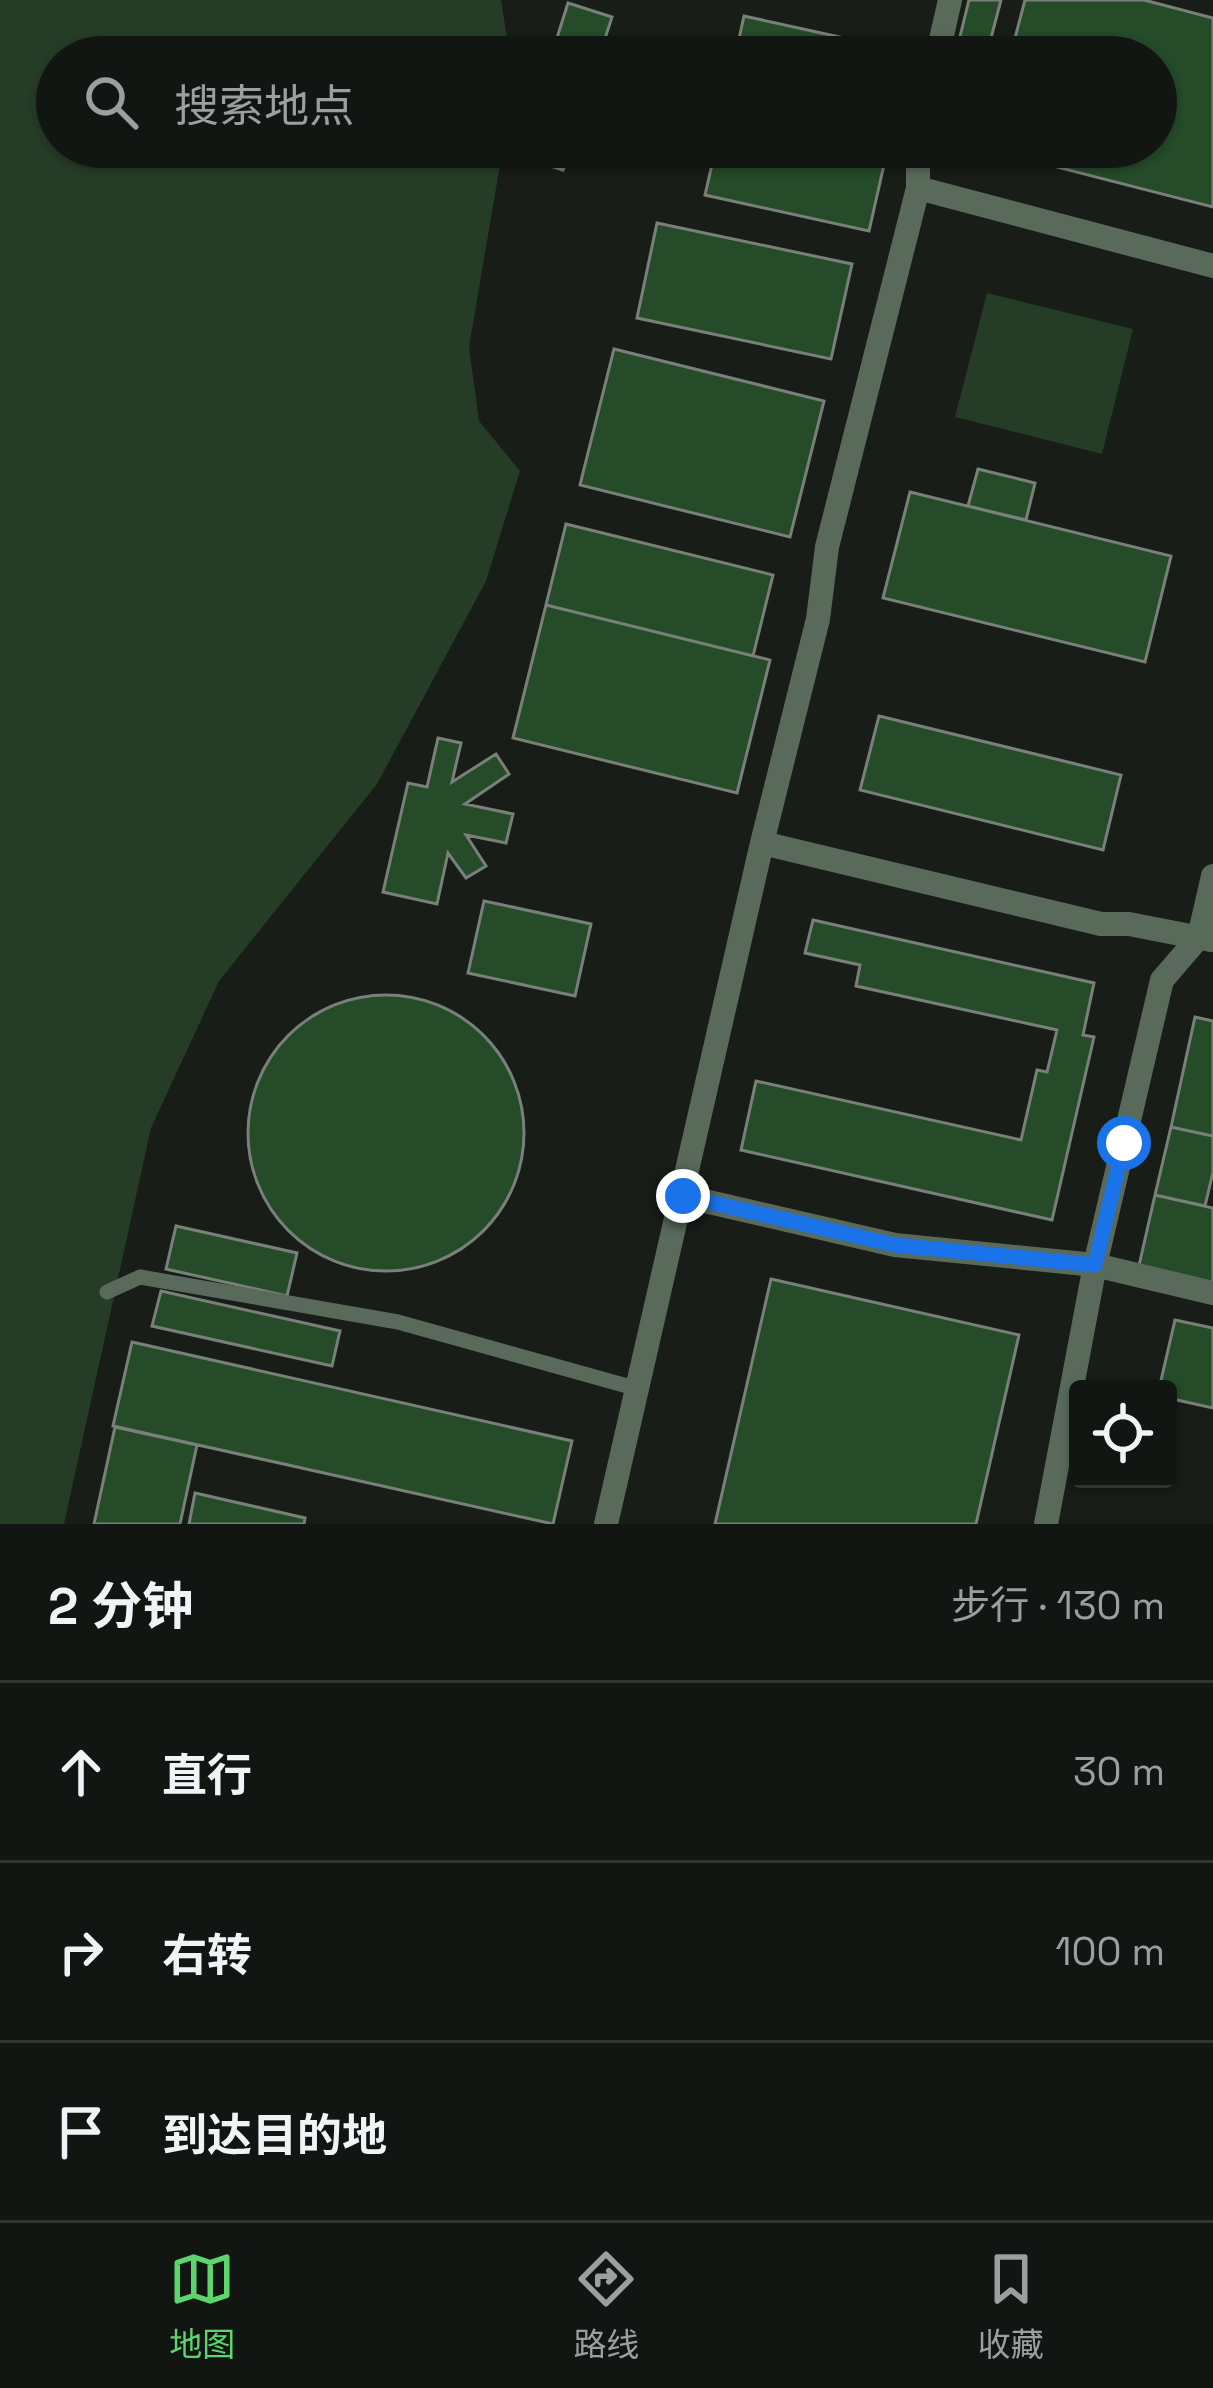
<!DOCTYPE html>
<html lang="zh">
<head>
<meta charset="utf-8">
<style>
	body { margin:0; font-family:"Space Grotesk","Noto Sans SC",sans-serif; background:#1b1f1b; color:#f1f3f6 }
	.controls { position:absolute; right:36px; bottom:36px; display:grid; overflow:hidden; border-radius:12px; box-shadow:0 3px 9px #0004 }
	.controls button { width:108px; height:108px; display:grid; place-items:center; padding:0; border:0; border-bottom:3px solid #313532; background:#121612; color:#f1f3f6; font:60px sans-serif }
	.stop { position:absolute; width:36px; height:36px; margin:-27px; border:9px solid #1a73e8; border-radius:50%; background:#fff }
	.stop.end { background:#1a73e8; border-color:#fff; box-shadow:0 3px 12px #0008 }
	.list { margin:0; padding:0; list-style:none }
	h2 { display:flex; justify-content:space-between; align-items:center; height:156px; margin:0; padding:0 48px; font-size:51px }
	h2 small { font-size:39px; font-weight:400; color:#9c9f9f }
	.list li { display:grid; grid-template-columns:78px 1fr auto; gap:36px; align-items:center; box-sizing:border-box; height:180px; padding:0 48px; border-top:3px solid #313532 }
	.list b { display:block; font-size:45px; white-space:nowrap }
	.list em { font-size:39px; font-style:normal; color:#9c9f9f }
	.icon { flex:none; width:66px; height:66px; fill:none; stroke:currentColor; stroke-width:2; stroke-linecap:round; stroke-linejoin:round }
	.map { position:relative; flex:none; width:1213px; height:1524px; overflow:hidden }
	.search { position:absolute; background:#121612; box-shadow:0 3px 9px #0004; left:36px; right:36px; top:36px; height:132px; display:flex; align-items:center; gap:30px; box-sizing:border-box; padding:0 42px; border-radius:66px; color:#9c9f9f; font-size:45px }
	.sheet { height:696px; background:#121612 }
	nav { display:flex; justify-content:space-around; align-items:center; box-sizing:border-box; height:168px; border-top:3px solid #313532; background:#121612; font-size:33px; color:#9c9f9f }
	nav a { display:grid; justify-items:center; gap:6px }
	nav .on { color:#5cd56d }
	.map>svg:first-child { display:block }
	.green { fill:#253c27 }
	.building { fill:#254b29; stroke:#797f79; stroke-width:3 }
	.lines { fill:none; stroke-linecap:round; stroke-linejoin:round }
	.lane { stroke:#596a5a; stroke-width:15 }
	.street { stroke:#596a5a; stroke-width:24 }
	.route { stroke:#1a73e8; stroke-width:15 }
</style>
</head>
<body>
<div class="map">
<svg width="1213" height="1524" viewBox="0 0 1213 1524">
	<rect width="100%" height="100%" fill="#181d18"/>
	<!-- green -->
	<path class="green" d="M0,0H501L510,57H57V147H503L469,347L479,421L520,471L486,581L377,784L219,981L151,1128L64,1524H0Z
		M987,293L1133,329L1102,454L955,417Z"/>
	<!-- building -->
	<path class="building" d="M969,0H1001L986,57H955Z
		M1025,0H1144L1213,18V207L987,149L1156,147V57H1010Z
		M568,3L612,17L599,57H551Z
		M744,16L908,52L907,57H735Z
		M522,147H571L563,170L520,156Z
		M716,147H888L869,231L705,195Z
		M657,223L852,264L831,359L637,318Z
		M614,349L824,401L790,537L580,485Z
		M978,469L1035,483L1026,520L968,506Z
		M910,492L1171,556L1145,662L883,598Z
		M566,524L773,575L753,656L546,605Z
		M546,605L770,660L737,793L513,738Z
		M879,716L1121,775L1103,850L860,790Z
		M438,738L461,743L452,782L496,754L509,774L465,804L513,814L506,843L466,835L486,866L466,878L448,853L437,904L383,892L408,783L427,787Z
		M484,901L591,924L575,996L468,973Z
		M813,920L1094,983L1083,1035L1094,1037L1052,1220L741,1150L756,1081L1021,1140L1037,1070L1047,1072L1057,1030L856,986L860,965L805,953Z
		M248 1133a138 138 0 1 1 276 0a138 138 0 1 1-276 0Z
		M1195,1017L1213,1021V1136L1171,1127Z
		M1171,1127L1213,1136V1172L1205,1206L1155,1195Z
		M1155,1195L1213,1208V1287L1138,1270Z
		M176,1226L297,1253L287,1296L166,1269Z
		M771,1279L1019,1335L976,1524H715Z
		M161,1291L340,1331L332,1366L152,1326Z
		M1175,1320L1213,1328V1408L1168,1398V1389H1159Z
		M132,1342L572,1441L553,1524L113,1426Z
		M115,1427L197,1445L180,1524H94Z
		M195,1493L305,1518L304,1524H189Z"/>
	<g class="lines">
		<!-- lane -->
		<path class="lane" d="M107,1292L140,1277L398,1322L638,1389"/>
		<!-- street -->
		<path class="street" d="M937,57L950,0
			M918,188L1213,266
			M762,843L1101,924H1129L1211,940
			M683,1196L895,1245L1095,1265L1213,1293
			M606,1524L762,843L818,619L827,547L918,188V147
			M1046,1524L1095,1265L1162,980L1199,937L1213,876"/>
	</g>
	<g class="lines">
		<!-- route -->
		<path class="route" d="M683,1196L895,1245L1095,1265L1124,1143"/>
	</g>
</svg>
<div class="controls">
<button><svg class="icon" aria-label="locate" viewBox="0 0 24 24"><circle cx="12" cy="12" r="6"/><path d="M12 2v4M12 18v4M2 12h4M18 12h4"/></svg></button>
</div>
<div class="stop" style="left:1124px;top:1143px"></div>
<div class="stop end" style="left:683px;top:1196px"></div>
<div class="search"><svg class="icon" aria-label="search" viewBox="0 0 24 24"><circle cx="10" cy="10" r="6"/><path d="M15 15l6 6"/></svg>搜索地点</div>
</div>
<section class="sheet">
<h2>2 分钟<small>步行 · 130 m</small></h2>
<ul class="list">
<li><svg class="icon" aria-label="ahead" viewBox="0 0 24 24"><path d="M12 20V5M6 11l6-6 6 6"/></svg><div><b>直行</b></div><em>30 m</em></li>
<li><svg class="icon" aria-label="right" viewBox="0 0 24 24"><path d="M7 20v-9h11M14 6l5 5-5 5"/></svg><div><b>右转</b></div><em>100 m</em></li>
<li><svg class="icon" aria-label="arrive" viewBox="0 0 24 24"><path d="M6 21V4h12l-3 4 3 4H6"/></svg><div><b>到达目的地</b></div></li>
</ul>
</section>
<nav>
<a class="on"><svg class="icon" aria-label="map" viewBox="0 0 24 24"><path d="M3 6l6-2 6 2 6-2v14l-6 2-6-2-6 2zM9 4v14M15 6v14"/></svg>地图</a>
<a><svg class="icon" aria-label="directions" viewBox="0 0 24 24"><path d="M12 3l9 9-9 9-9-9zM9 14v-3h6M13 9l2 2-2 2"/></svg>路线</a>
<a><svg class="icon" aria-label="saved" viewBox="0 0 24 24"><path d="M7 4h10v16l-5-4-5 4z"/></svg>收藏</a>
</nav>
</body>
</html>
